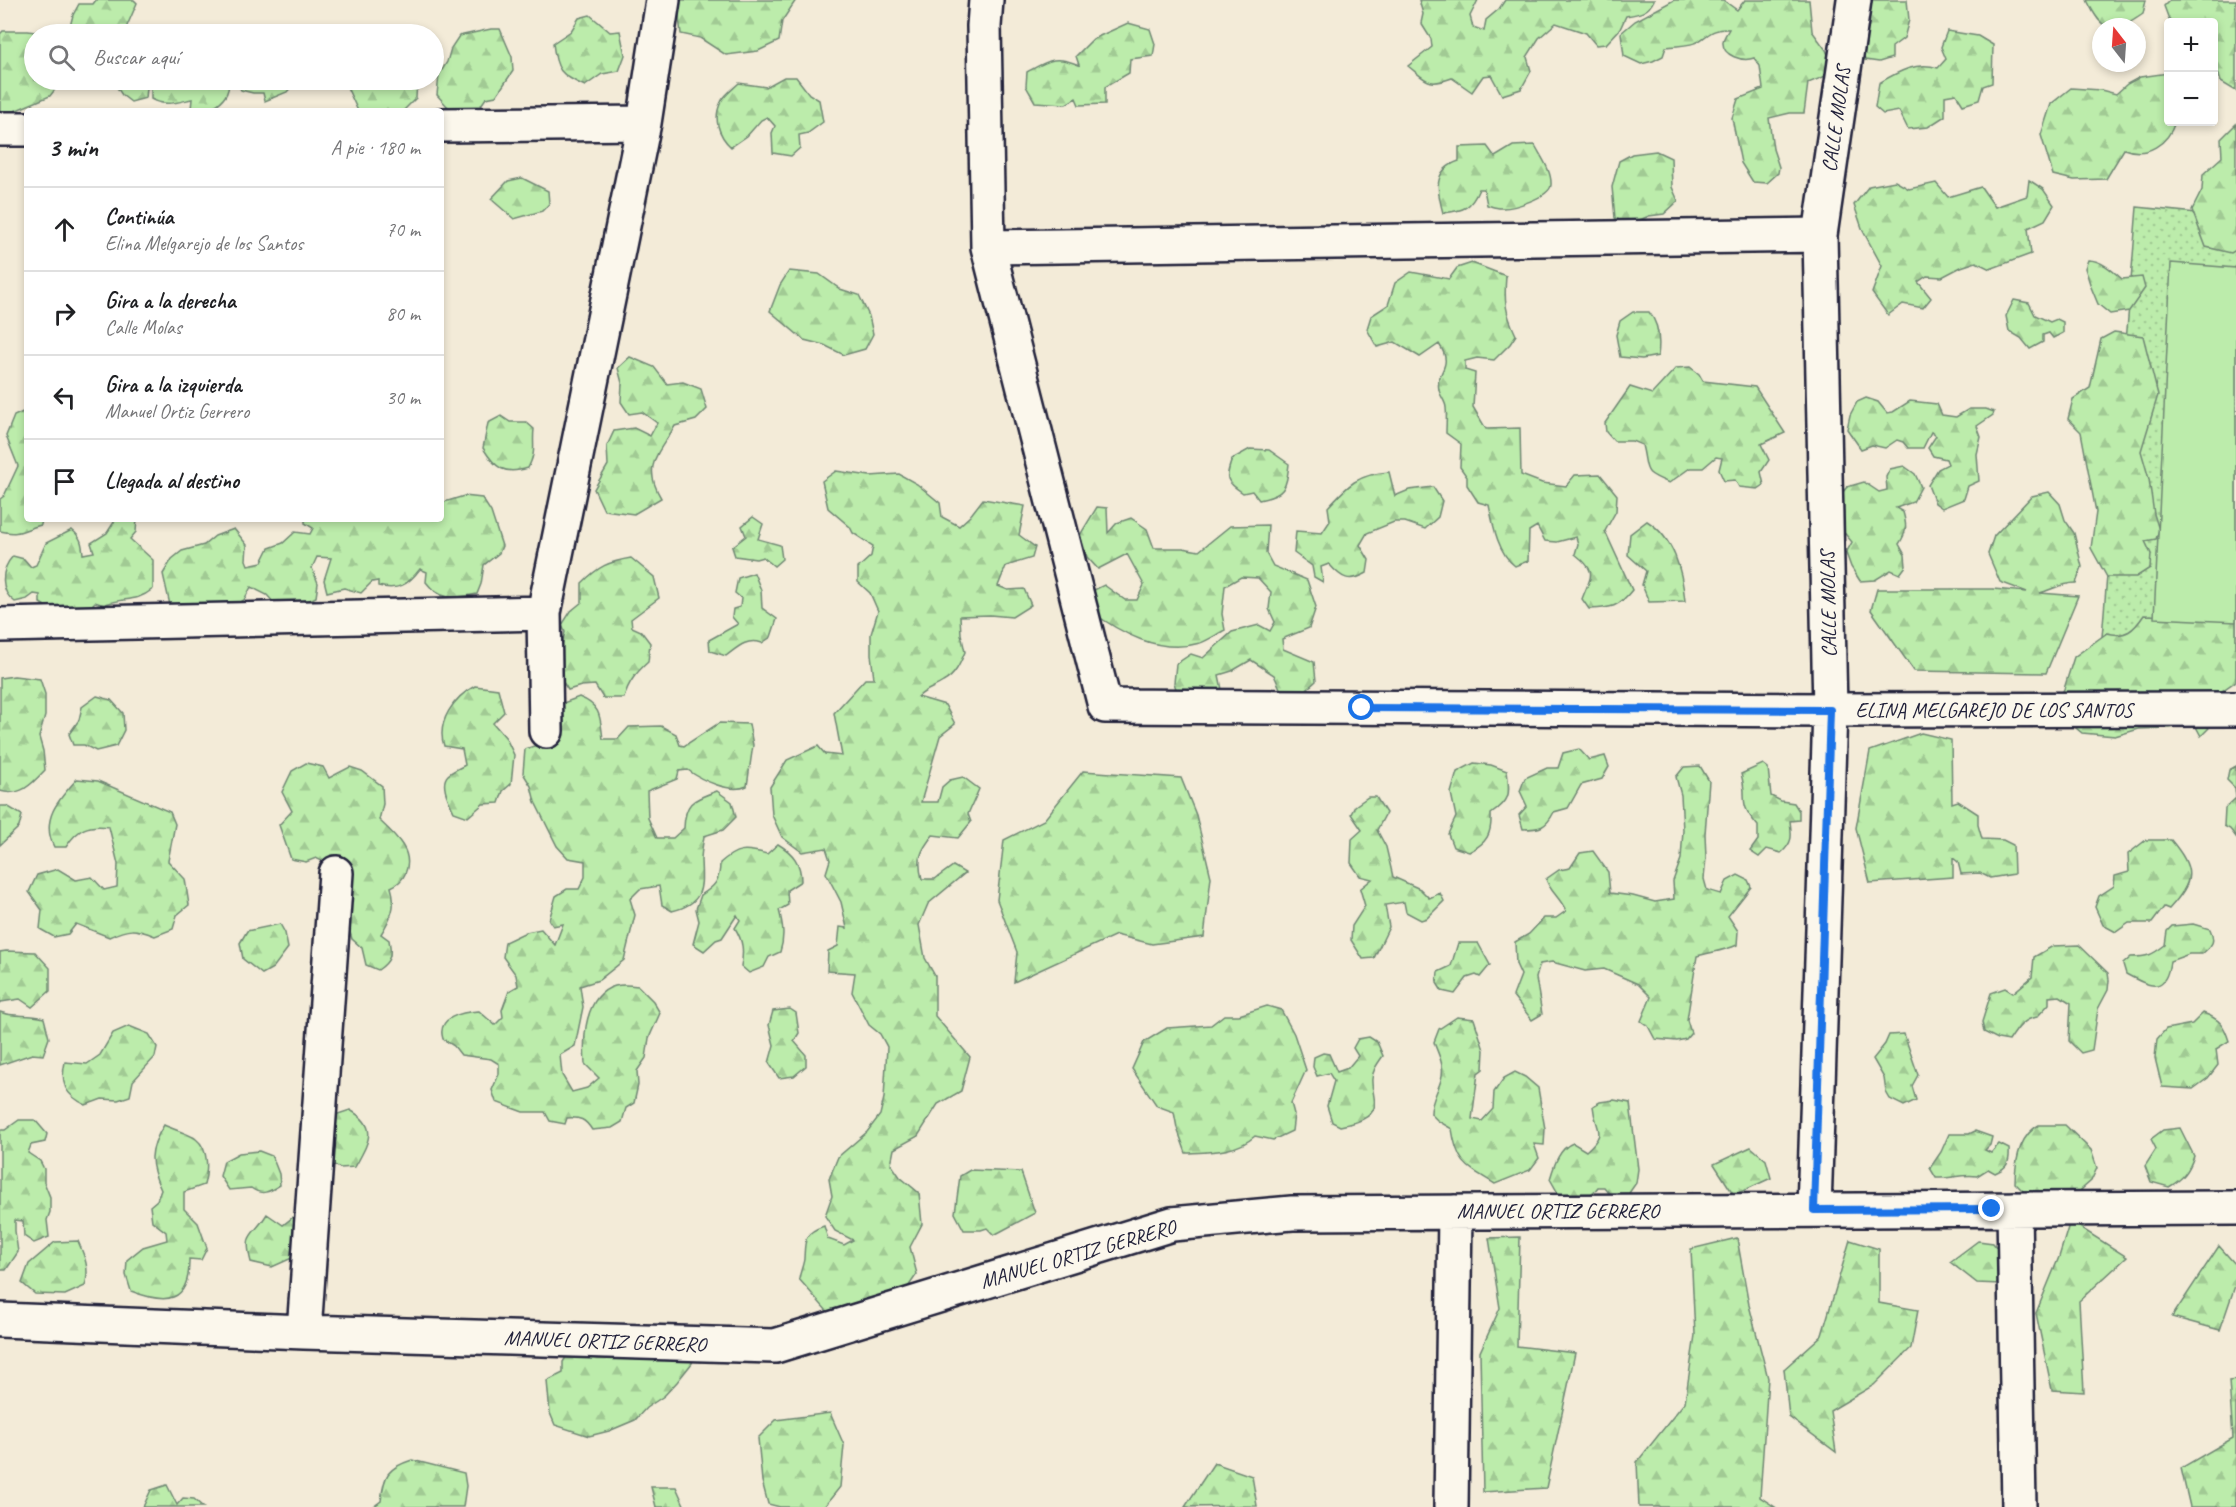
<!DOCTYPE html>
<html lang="es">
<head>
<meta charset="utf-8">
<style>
	body { margin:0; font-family:Caveat,sans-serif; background:#f2f2f2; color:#202124 }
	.controls { position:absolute; right:18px; top:18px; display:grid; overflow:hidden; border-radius:6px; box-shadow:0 3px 9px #0003 }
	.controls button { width:54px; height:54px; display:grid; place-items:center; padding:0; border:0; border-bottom:2px solid #e0e0e0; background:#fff; color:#202124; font:30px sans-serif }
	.compass { position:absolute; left:2092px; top:18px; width:54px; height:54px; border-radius:50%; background:#fff; box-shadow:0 3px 9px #0003; rotate:343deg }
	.stop { position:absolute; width:18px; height:18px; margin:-14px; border:4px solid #1a73e8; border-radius:50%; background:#fff }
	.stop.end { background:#1a73e8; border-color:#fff; box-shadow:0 2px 6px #0008 }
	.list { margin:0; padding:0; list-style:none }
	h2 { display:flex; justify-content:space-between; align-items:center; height:78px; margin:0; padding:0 24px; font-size:26px }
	h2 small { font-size:20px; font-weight:400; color:#757577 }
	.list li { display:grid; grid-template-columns:39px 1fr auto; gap:18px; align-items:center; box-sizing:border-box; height:84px; padding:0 24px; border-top:2px solid #e0e0e0 }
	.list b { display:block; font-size:22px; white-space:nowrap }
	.list p { margin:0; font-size:20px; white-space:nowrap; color:#757577 }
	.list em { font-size:20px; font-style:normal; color:#757577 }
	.icon { flex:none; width:33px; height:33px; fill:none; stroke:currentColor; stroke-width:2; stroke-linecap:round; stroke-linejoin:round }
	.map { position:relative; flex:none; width:2236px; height:1507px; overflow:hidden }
	.search { position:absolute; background:#fff; box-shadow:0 3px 9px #0003; left:24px; top:24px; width:420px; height:66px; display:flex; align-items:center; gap:15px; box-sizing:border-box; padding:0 21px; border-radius:33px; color:#757577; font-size:22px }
	.panel { position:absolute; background:#fff; box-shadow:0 3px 9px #0003; left:24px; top:108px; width:420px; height:414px; border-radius:6px }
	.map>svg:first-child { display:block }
	.grass { fill:url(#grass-dots); stroke:#6f8773; stroke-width:1.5 }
	.forest { fill:url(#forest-firs); stroke:#6f8773; stroke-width:1.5 }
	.garden { fill:#bcecab; stroke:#6f8773; stroke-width:1.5 }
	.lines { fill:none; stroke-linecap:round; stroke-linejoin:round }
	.street-casing { stroke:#22223b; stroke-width:38 }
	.street { stroke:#fbf7ec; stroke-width:33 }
	.route { stroke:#1a73e8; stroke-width:8 }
	.labels { text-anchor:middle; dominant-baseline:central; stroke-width:4.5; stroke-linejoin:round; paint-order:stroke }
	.street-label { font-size:21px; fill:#22223b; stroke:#fbf7ec }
</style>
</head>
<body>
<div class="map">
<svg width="2236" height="1507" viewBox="0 0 2236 1507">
	<defs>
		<pattern id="grass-dots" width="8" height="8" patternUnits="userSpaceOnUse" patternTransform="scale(1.5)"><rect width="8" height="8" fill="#bcecab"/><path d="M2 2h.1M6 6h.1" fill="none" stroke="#a1ca94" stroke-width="1.8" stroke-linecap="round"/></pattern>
		<pattern id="forest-firs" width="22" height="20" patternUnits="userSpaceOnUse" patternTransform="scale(1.5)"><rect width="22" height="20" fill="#bcecab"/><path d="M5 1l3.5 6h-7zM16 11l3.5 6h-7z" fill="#a1ca94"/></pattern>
	</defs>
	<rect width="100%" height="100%" fill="#f3ebd8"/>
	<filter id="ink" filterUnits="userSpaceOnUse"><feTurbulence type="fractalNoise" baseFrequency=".0167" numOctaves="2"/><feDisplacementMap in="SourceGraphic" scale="12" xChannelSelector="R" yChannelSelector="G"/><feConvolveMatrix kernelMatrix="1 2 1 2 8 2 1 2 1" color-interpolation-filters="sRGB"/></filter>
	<g filter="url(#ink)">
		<!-- grass -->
		<path class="grass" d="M2137,207L2236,217V678L2099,674Z"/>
		<!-- forest -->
		<path class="forest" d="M96,0H134L137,3L127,26L128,34H68L73,15L79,4H93Z
			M677,0H796L782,21L779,41L758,51L726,55L700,38L681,34Z
			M1419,0H1478L1470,16L1473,27L1484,31L1486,20L1499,9L1505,0H1654C1648,13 1639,14 1626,16L1620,29L1606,44L1596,45L1586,33L1556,23L1539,38L1527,57L1531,71L1521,89L1502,95L1491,75L1483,76L1472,92L1452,78C1428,87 1427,81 1408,66L1432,47L1431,39L1421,23L1423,14Z
			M1674,0H1723L1737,10L1745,0H1809L1812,31L1826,50L1833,67L1826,76L1808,83L1804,113H1790L1769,118L1773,149L1779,167L1778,173L1767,183L1753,182L1741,163L1732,118L1738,99L1763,89L1760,66L1754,58C1743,62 1722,56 1723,42C1723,38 1727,33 1729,29C1715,28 1709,34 1699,41C1690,47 1676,45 1666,47L1663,56L1653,61L1641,64L1624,56L1621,33L1635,21Z
			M1864,0H1907L1909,20L1904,38L1892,47V58L1879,62L1865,60L1854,33Z
			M2087,0H2146L2143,14C2113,35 2103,34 2087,0Z
			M2170,0H2236V91L2221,82L2214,59V22H2170L2164,6Z
			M590,15L610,32L620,31L625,55L619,71L602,74L585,86C560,75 556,70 553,43L571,31L579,18Z
			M1128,23L1150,29L1155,44L1153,56L1130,59L1129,73L1105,87V104L1079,105L1076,98L1066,104L1035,102L1026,86L1027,72C1049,60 1055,55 1079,65L1076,56L1093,39Z
			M491,29H500L512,57L513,71L496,96L486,98L477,111L463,115L447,106L437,95L439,75L447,62L451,48L459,36Z
			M3,31H28L49,34H34V80H59L60,83L50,96L0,117V34Z
			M1947,31L1978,36L1993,45L1992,83L1983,86L1979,100L1963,105L1956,94L1945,96V116L1928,127L1908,129L1899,111L1883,114L1875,107L1879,83C1898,72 1916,61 1938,68L1946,59L1941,47Z
			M2168,73V122H2175C2168,144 2147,158 2124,149L2106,179L2074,180L2053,175L2041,135L2051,104L2071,88L2101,90L2116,94L2127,84L2140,77Z
			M784,77H796L809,94L819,100L823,122L808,133L799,135L800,148L791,156L773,153L772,133L775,126L767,117L761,120L747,136L731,147C718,135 713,118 721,102C724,95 734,88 739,83L766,87Z
			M112,80H228C233,99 208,115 191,109L192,99C178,102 165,107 151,99V87L147,88L146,98L131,102L122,95Z
			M236,80H290L292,86L287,92L265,101L263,93H253L241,90Z
			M349,80H417L416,98L403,111H358L346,85Z
			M2236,124V250L2231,253L2206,247L2192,210L2202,190L2203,174L2222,157L2221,139Z
			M1535,145C1541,157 1552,171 1551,185C1550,197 1512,209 1501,208C1496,208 1491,206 1487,205L1484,189H1479C1471,208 1464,211 1443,213C1437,191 1432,170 1459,161V147L1487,146L1495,157L1513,146Z
			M1656,151L1671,158L1672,187L1678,201L1664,214L1649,216L1630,224L1615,218L1612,187L1619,161L1632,154Z
			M522,178L548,191L549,204L542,211L514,219L491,199L508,181Z
			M2029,180L2043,189L2054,205L2045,220L2028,228L2031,254L1990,269L1976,262L1961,267L1942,277L1927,276L1918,282L1931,298L1923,308L1903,304L1888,315L1872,293L1882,266L1863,231L1854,205L1869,186L1895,181L1909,189L1936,183L1948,197L1981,187L1995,207L2027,196Z
			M2088,260C2101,260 2112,270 2122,279L2142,277L2145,288L2129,311L2110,314L2098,304L2091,287L2085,268Z
			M1472,263L1506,276C1504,301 1505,312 1516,335L1510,344L1494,360L1477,358L1465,361V370L1475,373L1473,407L1486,429L1520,428L1521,475L1542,483L1566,486L1575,475L1600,474L1617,495L1616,511L1605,531L1632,590C1618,608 1611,608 1589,609L1582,599C1591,575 1598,572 1575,554L1578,544L1576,537L1557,542L1545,541L1537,526L1529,531L1528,561L1515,566C1498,553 1493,525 1489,505L1478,502L1467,485V477L1460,467L1461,444L1446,433C1446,425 1447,416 1446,408C1446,402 1440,396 1439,390C1435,370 1455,368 1439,344L1420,357L1395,342L1377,347L1367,329L1371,316L1388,305L1395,283L1411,272L1449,279L1457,268Z
			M789,271L819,274L840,289L859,295L869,316L873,334L865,349L844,355L824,345L804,340L770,311L780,285Z
			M2014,300L2029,303L2035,315L2050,322L2057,319L2063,322V333L2053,338L2049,333L2043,335V342L2030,349L2021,338L2009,331L2006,316Z
			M1633,312H1649C1659,324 1660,341 1658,356L1642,359L1620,357L1616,335L1620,321Z
			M2114,332L2143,336L2158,395L2141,451L2149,479L2154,514L2159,530L2156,539L2145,541L2151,554L2150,568L2136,577H2107L2091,548L2096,512L2081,432L2068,419L2073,399L2090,388L2101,339Z
			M630,357L654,367L667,384L683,382L701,389L707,409L696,420L675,426C658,454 642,466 661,498L634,514L604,510L594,489L608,465L607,446L614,431L634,428L650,436L657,423L642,412L629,414L621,402L622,383L618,368Z
			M1690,367L1699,374L1703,381L1755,387L1785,433L1761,444L1769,460L1761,472L1764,485L1758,489L1739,487L1735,480L1724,481L1719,470L1722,458L1716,457L1703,468H1690L1669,483C1640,471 1649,472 1642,445L1632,441H1614L1606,432L1605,423L1630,387L1652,394L1676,368Z
			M1866,398L1878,402L1887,413L1893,412L1910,401L1937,404L1942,415L1956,417L1969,409H1986L1994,412L1993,415L1977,426L1981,437L1977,454L1979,481L1968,486L1964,499L1942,508L1935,503L1928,485L1938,469L1948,464L1946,459L1933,456L1928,448L1936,436L1931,432L1923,448H1908L1903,442L1897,440L1885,448L1872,445L1861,449L1847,429L1850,415L1857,402Z
			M27,410V519H42L41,525C23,529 21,536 0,531V499L4,496L18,466L6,436L14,416Z
			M501,416L510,422H526L534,429C532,447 537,451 528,468C504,475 496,469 483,448L488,423Z
			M1250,449L1269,450L1289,464C1286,489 1285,495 1259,500L1252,491L1243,493C1225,481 1225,479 1232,459Z
			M1904,466L1915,474L1921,487L1913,502L1896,508L1903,512C1907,526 1907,532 1899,544L1905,555L1906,566L1900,574L1891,570L1875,580L1860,581L1851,567L1846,553L1852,542L1841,529L1840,502L1843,492L1847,487L1864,482L1879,492L1887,490L1886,477L1890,469Z
			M836,471L870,476L899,474L917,484L940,503L942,517L959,526L970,516L983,499L1025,506L1019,535L1035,547L1032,558L1006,566L998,586L1008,590L1024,589L1031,605L1012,617L990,615L960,616L961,634L965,652C960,664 955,676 943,682C934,688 926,689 918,697L945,705L955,724L940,736L921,802H938L942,787L950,780L963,777L979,789L968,814L971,822L958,838L933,835C920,851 917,859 922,879H935L953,866L965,873L928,904L919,925L925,958L935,976V1016L970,1057L961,1091L938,1104L918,1136L894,1149L891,1164L900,1177L919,1193L922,1224L910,1247L917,1274L895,1306L832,1335L827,1311L799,1279C800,1272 803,1266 804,1259C805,1241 803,1233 824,1226L828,1239L844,1245L853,1240L835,1231L825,1216L832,1196L829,1179L838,1157L867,1132L880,1115L884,1098L887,1047L880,1034L869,1025L852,992L855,973L827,971L828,951L838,946L840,927L847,928L841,902L826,873L830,860L826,848L802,852L782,837L772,815L770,787L787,760L818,746L825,754L842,756L834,713L865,679H874L871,654V634L878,611L870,593L858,582V568L871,556L873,546L853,533L850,527L828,508L822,481Z
			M1389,472L1395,496L1409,490L1433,487L1442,501L1438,517L1425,529L1405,522H1394L1367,533L1360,545L1369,560L1367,573C1349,583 1342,579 1329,564L1321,567L1323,582L1314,577L1312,566L1294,553L1296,531L1322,533L1330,521L1328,507C1348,485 1358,474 1389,472Z
			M2049,492L2060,504L2065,520L2074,533L2082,567L2076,583C2063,583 2053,589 2040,593L2078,596L2046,673L1914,671L1871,610L1877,589H1993L2027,592L2000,582L1988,554L1994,536L2032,496Z
			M464,496L482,498L491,512L502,546L499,553L484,565L481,584L477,594C455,598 441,602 426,582L427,572L420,569C408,585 398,591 378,586V581L372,582L361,593L344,588L327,592L324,580L331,558L317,557L312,568L318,583L316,597L299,605H276L267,595L251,587L244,600L229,609L170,605L163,574L172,559L182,551L204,545L215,536L234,529L247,545L246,560L248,565L262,562L269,548L283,543L295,532L310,534L313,528L305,523V519H441V503Z
			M1097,507L1107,508L1108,533L1117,523L1131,518L1147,529L1154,548H1183L1199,551L1230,526L1268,525L1266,553L1273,566L1307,580L1316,607L1309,628L1282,639L1283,649L1314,662L1316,681C1306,691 1297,695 1283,695L1274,675L1251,660L1232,671L1219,675L1223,694L1180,700L1174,683L1176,664L1191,654L1203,658L1232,632L1259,625L1270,631L1275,622L1269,609L1271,592L1258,578L1241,577L1225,586L1222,614L1225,630C1217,634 1209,640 1200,643C1159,655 1120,633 1088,609V593L1104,585L1125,600H1137L1144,585L1127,554L1098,569L1087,557L1080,535Z
			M753,517L763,524L758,539L780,545L782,559L774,566L763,557L756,559L735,556L732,547L746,536L742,526Z
			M116,519H137L136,532L130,539L153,560V589C134,604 124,596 104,605L95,602L91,606L92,612L47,607L40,603V595L34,594L27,599L15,602C0,592 0,570 13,556L24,559L31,567L36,565L46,543L72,530C81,537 82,543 83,554L94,552L91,543L107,533Z
			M1647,521C1674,538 1682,570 1685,601L1649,602L1642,585L1646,571L1628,555L1630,534Z
			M631,558L654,577L659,598L631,619L632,627L641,631L650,643L648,662C637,672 628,682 624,698H603L595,685L581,686L568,690L556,671L565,632L562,625L571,611L582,602V583C599,566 608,562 631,558Z
			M754,573L761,590L762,608L777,619L771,637L762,643C746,638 738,647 726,656L710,651L709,640L738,624L732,617L733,609L740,607L741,598L735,593L738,578Z
			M2236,607V681L2219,693L2213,724L2201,736L2194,723L2169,728L2139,729L2115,736L2082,733L2070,723L2060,696L2064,689L2074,657L2107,633C2126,638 2134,630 2144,615L2172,616Z
			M14,676L40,679L45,694V716L39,737L43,751L45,770C32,784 21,797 0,791V678Z
			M475,686L498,689L504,712L493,723L506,738L514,755L511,784L503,791L499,803L483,804L468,817L454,812C450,803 439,784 448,775C452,771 460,768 465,765L462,749L444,746C436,722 454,697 475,686Z
			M97,696L111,700L123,713L124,730L116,746L96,751L84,745H73L69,734L79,720L82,707Z
			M579,697C602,706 600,718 603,739H618L629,727L661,726L676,734L680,745L684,746L719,723L749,724L753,745L747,786C731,794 701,780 688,770L679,771L677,779L647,791L648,818L657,838H673L684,828C685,801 693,800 717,791L732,802L736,817L723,830L704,836C703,844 701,852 701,860C702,887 705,903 672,911L662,905L659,886L640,889L630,899L635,915L624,960L599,980L580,986L583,1007L575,1046L560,1055L562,1075L572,1092L587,1088L599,1078L585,1064C583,1039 584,995 615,986C622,984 631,985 638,986L653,1001L660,1013L649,1038L646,1058L637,1071L638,1085L634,1103L626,1108L622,1122L612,1128L592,1130C585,1119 580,1117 567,1118L565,1124L550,1121L545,1112H523L496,1102L492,1090L499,1074V1064L491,1059L461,1055L454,1046L443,1039C436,1017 462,1012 479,1011L495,1025L503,1017L502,1010L509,991L518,986L516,975L503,957L505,942L526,932L541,929L555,945L563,924L553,926L549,920L556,896L567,889H579L585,877V861L568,858L557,846L535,802L531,786L523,773L525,749L555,739L558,705Z
			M1921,733L1951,740L1952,803L1958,801L1978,814V825L1982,839L2003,840L2013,845L2014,874L1990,878L1980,873L1961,874L1958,862L1953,858V877L1870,883L1856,828L1870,751Z
			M1579,749L1589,760L1605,756L1609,767L1602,779L1581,785L1568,808L1554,812C1546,828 1540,829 1523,829L1519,815L1527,806L1520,791L1525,778L1547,768H1558L1563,753Z
			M306,763L323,767L329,778L350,767L362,771L382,786L383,804L379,820C395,835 415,852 405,874C402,881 398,884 391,887C397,906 391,918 381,934L389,940C392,955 391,961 378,970L366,965L362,948L352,939L346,919L352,901L349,887L324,862L316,858L306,862L291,859L279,825L292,811L282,792L292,771Z
			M1474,763L1491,765L1507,771C1510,795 1511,800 1491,814C1492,834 1487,843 1469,852L1453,847L1448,834L1456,817L1451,793L1457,772Z
			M1763,764L1768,768L1771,796L1781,801L1794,803L1799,811V820L1790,821C1792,836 1793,843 1781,853L1767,849L1759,857L1750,851L1758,840V826C1736,801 1749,800 1741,774Z
			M1700,766L1709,781L1705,834L1706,858L1704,879L1707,890L1721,894L1727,881L1738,875L1748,880L1751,887L1728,916L1738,931L1737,945C1724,951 1711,952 1697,956L1687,1020L1691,1033L1686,1039L1677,1041L1655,1039L1648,1026L1641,1021L1651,997L1638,984L1604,969L1585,971L1552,962L1540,964L1536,978L1542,1014L1532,1020L1513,996L1521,975L1516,964L1515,942L1529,934L1544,918H1556L1566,911C1560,897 1550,892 1546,879L1559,870L1570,868L1580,853L1593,851L1608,872L1610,893L1633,896L1655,902L1674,899L1673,881L1681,859L1683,830L1681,795L1676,777L1684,767Z
			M2236,766V837L2230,829L2224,826L2225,808L2236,798L2235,788L2227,780L2229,770Z
			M1083,771L1181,778L1196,815L1211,877L1204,937L1152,944L1116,935L1014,982L1017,952L997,900L1004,840L1044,820Z
			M77,779L98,781L170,812L175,824L168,861L185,879L189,905L177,915L173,929L155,936C134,928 129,928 109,937L76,924L68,934L54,937L40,929L42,910L29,892L37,875L58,869L76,880L92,877L104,890L117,887L118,864L109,827C88,824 77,829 66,847H54C40,819 59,799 77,779Z
			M1368,797H1376L1386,813L1377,830L1386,847L1393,877L1420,889L1429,898L1440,893L1444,901L1427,918L1421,920L1406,912L1404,902L1385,905L1389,927L1374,958L1363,959L1351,940L1352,926L1365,906L1360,889L1372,879L1360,876L1351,863L1352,839L1362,830L1351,814L1355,806Z
			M0,806H7L22,815L19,827L0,845Z
			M2146,840H2171C2195,869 2195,881 2169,909L2164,907L2152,923H2129L2116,932L2103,925L2095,907L2099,896L2114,886L2115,876L2129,872L2128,854Z
			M778,844C793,853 801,863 801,881L787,890L788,905L779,910C783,925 785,937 780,952L769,957L764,967L749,973L741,966C744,951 743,941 735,928L740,920L737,915L722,938L716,940L704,951L693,944L699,921L696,909L701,895C715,886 720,881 720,863C737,848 744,848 767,854Z
			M280,924L285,933L288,948L273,968L262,974L243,959L240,943L247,931Z
			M2193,924L2210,929C2216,942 2212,945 2202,954H2189L2170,961C2166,995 2150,987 2126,974L2123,964L2131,957C2148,957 2152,955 2165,945L2167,931L2172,926Z
			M1458,943H1478L1490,965L1480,977L1476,975L1467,978L1455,994L1442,991L1437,983L1438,972L1451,966Z
			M2079,945L2108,973L2109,980L2108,990L2098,1009L2092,1050L2081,1053L2069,1041L2071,1003L2060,996L2049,997V1004L2037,1017C2023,1019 2017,1029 2009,1041L1998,1039L1984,1032L1982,1022L1991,993L2005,988L2013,993L2032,977L2034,957L2053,946Z
			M6,951L35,952L50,968V991L32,1007L20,999L1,1002L0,1004V952Z
			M1267,1006L1281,1010L1294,1034L1306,1070L1291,1103L1294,1114L1292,1131L1273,1140L1255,1136C1236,1153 1210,1152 1186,1153L1177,1128L1174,1112L1157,1106L1132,1069L1144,1042L1167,1028L1211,1025L1224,1015H1239Z
			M790,1009L796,1013L799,1033L794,1041L806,1055V1066L794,1076L779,1078L769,1063L774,1045L769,1025L773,1011Z
			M0,1012C15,1018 27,1013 44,1018L49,1038L43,1055L32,1054L0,1065Z
			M2203,1013C2220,1019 2224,1025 2229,1041L2216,1049L2218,1065L2208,1078L2193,1089L2162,1087L2155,1058L2157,1039L2166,1029L2192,1024Z
			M1457,1017L1474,1019L1484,1050L1483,1069L1478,1073L1472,1119L1482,1121L1493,1109L1494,1092L1504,1078L1515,1072L1525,1077L1538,1088L1545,1129L1544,1145L1534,1144L1539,1158L1530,1170L1495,1184C1467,1167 1457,1164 1452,1129L1438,1121L1431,1114C1430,1098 1445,1083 1442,1066C1441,1058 1436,1049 1434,1042L1439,1029Z
			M129,1026L149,1034L157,1047L155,1057L133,1081L130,1096L118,1100L102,1099L86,1105C65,1095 60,1084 65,1062L87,1064L100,1055L113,1033Z
			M1904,1034L1918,1075L1912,1086L1916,1100L1904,1106L1890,1099L1886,1092L1884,1078L1873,1059L1885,1044L1889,1035Z
			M1369,1037L1377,1042L1383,1056C1378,1063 1371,1072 1372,1082C1372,1096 1382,1110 1363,1119C1356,1123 1348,1124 1340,1126L1332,1122L1327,1106L1334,1081L1329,1073L1317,1076L1313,1067L1314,1057L1323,1053L1329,1054L1337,1072L1348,1068L1358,1056L1353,1048L1358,1039Z
			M1614,1100L1630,1103L1638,1169L1636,1183L1629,1193L1610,1194L1604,1187H1598C1588,1202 1572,1196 1558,1193L1550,1179C1554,1166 1559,1148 1573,1143L1586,1151C1609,1131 1595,1131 1593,1106L1600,1102Z
			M350,1110C380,1127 368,1143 355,1167L340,1168L330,1163L335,1115Z
			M19,1120H35L47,1134L45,1142L31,1145L28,1153L40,1161L44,1169V1182L50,1197V1212L47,1220L49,1237L34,1243L24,1236L23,1221L15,1220V1231L18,1252L6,1270H0V1130H5Z
			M164,1125C172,1129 192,1135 196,1139C209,1149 208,1171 204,1185L184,1192V1209L198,1223L207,1248L201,1260L189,1259C190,1303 167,1305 131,1291L126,1275L127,1260L143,1247L167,1240L166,1232L152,1221L150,1206L157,1200L161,1190C149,1164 148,1150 164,1125Z
			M2039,1125H2065L2091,1150L2097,1168L2091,1181L2074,1196L2026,1194L2015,1183C2015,1162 2019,1136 2039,1125Z
			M2180,1128L2194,1156C2189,1171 2183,1179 2169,1187L2151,1182L2145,1166L2156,1149L2151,1139L2163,1130Z
			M1975,1131L1992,1137L1990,1145L1985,1150L1991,1153L1999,1144L2009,1149C2010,1163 2007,1168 1995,1173L1988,1169L1977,1176C1961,1174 1952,1179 1936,1178L1930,1168L1941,1152L1949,1134H1969Z
			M1751,1147L1766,1160L1771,1178L1734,1195L1714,1164Z
			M259,1151L272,1156L279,1174L280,1185C269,1192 262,1196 251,1188L229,1190L220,1176L224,1161L239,1153Z
			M970,1170L1021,1172L1035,1213L994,1235L987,1228L981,1230H964L955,1213L960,1176Z
			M267,1214L283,1225L297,1214L303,1253L272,1267L251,1262C243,1231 253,1238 267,1214Z
			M2070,1221L2127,1257L2079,1301L2084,1392L2052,1390L2036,1313L2059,1257Z
			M1520,1237L1517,1346L1575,1353L1546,1488L1483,1492L1480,1352L1500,1308L1489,1238Z
			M1737,1238L1749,1305L1768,1378L1760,1497L1775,1507H1639L1637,1462L1685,1402L1695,1335L1691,1249Z
			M1850,1240L1879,1249V1303L1918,1310L1911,1348L1874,1385L1830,1411L1836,1452L1789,1417L1784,1369L1822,1335Z
			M78,1241C85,1257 90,1269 85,1286L65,1295L35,1294L22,1283L29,1264L55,1242Z
			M1978,1241L1993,1243L2006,1260L2000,1284L1977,1283L1950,1262Z
			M2219,1246L2236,1265V1283L2220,1330L2172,1317Z
			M700,1344L692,1363L677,1382L664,1396L646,1408L635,1420L609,1431L589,1436L555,1425L550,1413L547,1381L563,1373V1362L571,1349Z
			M2236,1380V1507H2190L2181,1468L2233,1438L2229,1381Z
			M830,1413L844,1445L840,1487L824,1507H780L768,1504L762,1481L758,1438L776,1420Z
			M412,1460L464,1473L466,1486L463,1507H373L381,1501C384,1475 387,1468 412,1460Z
			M1214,1463L1252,1476L1257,1506L1185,1507Z
			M167,1485L177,1505L183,1498L194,1499L203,1507H143L151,1490Z
			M651,1487H676L685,1507H656Z"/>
		<!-- garden -->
		<path class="garden" d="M2171,263L2236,268V622L2154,618Z"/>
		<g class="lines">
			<!-- street casing -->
			<g class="street-casing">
				<path id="street" d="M986,0L984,26L988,247L1105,706L1830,710L2236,709
					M441,125L644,123
					M0,129H27
					M988,247L1820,235
					M0,625L544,613
					M546,731L544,613L644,123L663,0
					M2014,1209L2019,1507
					M1814,1210L1830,710L1820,235L1854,0
					M0,1320L304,1332L775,1346L1172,1224L1292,1213L2236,1208
					M304,1332L336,873
					M1451,1507L1455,1212"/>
			</g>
			<!-- street -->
			<use href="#street" class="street"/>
		</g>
	</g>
	<g class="lines" filter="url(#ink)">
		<!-- route -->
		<path class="route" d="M1362,708L1830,710L1814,1210L1992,1209"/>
	</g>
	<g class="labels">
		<!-- street labels -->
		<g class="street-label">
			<text transform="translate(1836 119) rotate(-82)">CALLE MOLAS</text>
			<text transform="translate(1828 604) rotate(-91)">CALLE MOLAS</text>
			<text x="1994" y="710">ELINA MELGAREJO DE LOS SANTOS</text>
			<text x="1558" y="1211">MANUEL ORTIZ GERRERO</text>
			<text transform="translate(1078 1254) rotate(-16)">MANUEL ORTIZ GERRERO</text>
			<text transform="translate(605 1341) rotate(2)">MANUEL ORTIZ GERRERO</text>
		</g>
	</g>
</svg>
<div class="controls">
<button>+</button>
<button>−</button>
</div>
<svg class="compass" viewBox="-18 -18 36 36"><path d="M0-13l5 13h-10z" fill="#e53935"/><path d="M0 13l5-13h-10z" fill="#757577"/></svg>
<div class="stop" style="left:1362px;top:708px"></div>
<div class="stop end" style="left:1992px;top:1209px"></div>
<div class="search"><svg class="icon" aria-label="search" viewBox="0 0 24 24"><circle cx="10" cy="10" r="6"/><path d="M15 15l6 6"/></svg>Buscar aquí</div>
<section class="panel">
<h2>3 min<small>A pie · 180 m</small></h2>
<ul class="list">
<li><svg class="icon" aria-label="ahead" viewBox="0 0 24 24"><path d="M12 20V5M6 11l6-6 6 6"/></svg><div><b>Continúa</b><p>Elina Melgarejo de los Santos</p></div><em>70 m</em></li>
<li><svg class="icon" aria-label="right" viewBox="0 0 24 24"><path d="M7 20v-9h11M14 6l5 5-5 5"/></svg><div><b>Gira a la derecha</b><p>Calle Molas</p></div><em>80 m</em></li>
<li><svg class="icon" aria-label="left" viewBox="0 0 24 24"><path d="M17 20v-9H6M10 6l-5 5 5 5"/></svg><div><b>Gira a la izquierda</b><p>Manuel Ortiz Gerrero</p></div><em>30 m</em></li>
<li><svg class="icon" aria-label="arrive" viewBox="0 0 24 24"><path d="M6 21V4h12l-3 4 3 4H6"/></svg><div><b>Llegada al destino</b></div></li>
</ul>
</section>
</div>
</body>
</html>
